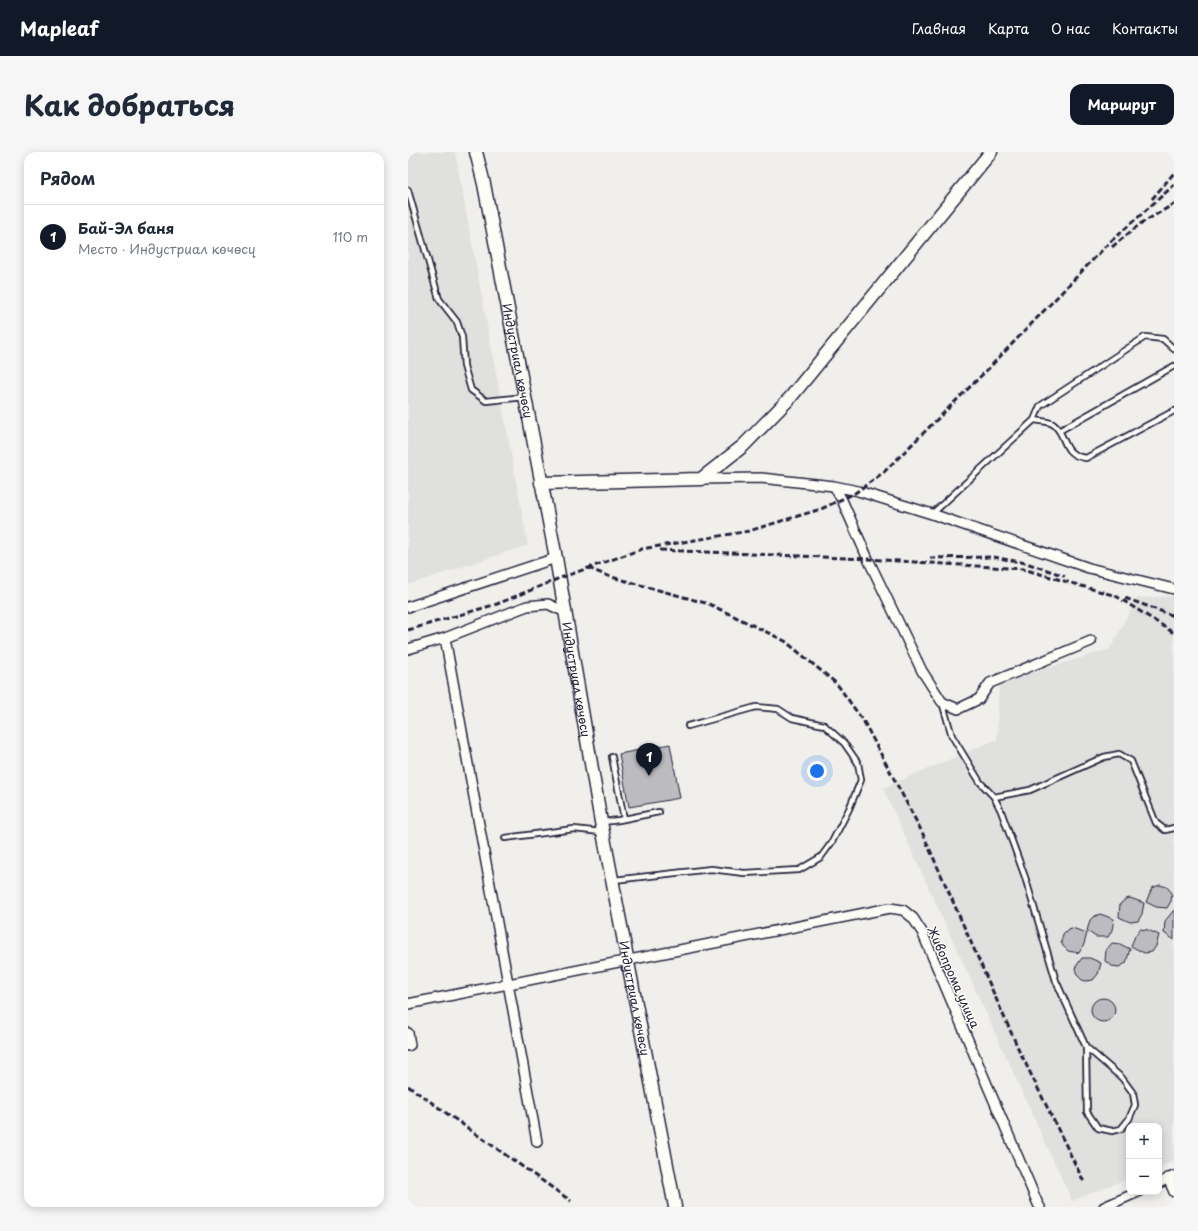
<!DOCTYPE html>
<html lang="ru">
<head>
<meta charset="utf-8">
<style>
	body { margin:0; font-family:"Playpen Sans",sans-serif; background:#f6f6f7; color:#1f2937 }
	.controls { position:absolute; right:12px; bottom:12px; display:grid; overflow:hidden; border-radius:8px; box-shadow:0 2px 10px #0003 }
	.controls button { width:36px; height:36px; display:grid; place-items:center; padding:0; border:0; border-bottom:1px solid #e0e1e3; background:#fff; color:#1f2937; font:20px sans-serif }
	.you { position:absolute; left:409px; top:619px; width:14px; height:14px; margin:-10px; border:3px solid #fff; border-radius:50%; background:#1a73e8; box-shadow:0 0 0 6px #1a73e833 }
	.badge { display:grid; place-items:center; width:26px; height:26px; border-radius:50%; background:#111827; color:#fff; font-size:13px; font-weight:700 }
	.pin { position:absolute; translate:-50% -33px; filter:drop-shadow(0 1px 2px #0008) }
	.pin::after { content:''; position:absolute; top:21px; width:14px; height:12px; background:inherit; clip-path:polygon(0 0,100% 0,50% 100%) }
	.list { margin:0; padding:0; list-style:none }
	h2 { display:flex; justify-content:space-between; align-items:center; height:52px; margin:0; padding:0 16px; font-size:17px }
	h2 small { font-size:13px; font-weight:400; color:#747a83 }
	.list li { display:grid; grid-template-columns:26px 1fr auto; gap:12px; align-items:center; box-sizing:border-box; height:64px; padding:0 16px; border-top:1px solid #e0e1e3 }
	.list b { display:block; font-size:15px; white-space:nowrap }
	.list p { margin:0; font-size:13px; white-space:nowrap; color:#747a83 }
	.list em { font-size:13px; font-style:normal; color:#747a83 }
	.map { position:relative; flex:none; width:766px; height:1055px; overflow:hidden; border-radius:12px }
	header { display:flex; align-items:center; gap:24px; box-sizing:border-box; height:56px; padding:0 20px; background:#111827; color:#fff }
	header strong { font-size:19px }
	nav { display:flex; gap:22px; margin-inline-start:auto; font-size:14px }
	.intro { display:flex; align-items:center; justify-content:space-between; box-sizing:border-box; height:96px; padding:0 24px }
	h1 { margin:0; font-size:28px }
	.button { padding:10px 18px; border-radius:12px; background:#111827; color:#fff; font-size:14px; font-weight:700 }
	main { display:flex; gap:24px; padding:0 24px }
	aside { flex:1; background:#fff; border-radius:12px; box-shadow:0 2px 10px #0003 }
	.map>svg:first-child { display:block }
	.built { fill:#e0e0df }
	.building { fill:#bcbcc0; stroke:#22223b }
	.lines { fill:none; stroke-linecap:round; stroke-linejoin:round }
	.lane-casing { stroke:#22223b; stroke-width:8 }
	.street-casing { stroke:#22223b; stroke-width:12 }
	.secondary-casing { stroke:#22223b; stroke-width:15 }
	.lane { stroke:#fdfcf7; stroke-width:4.5 }
	.street { stroke:#fdfcf7; stroke-width:9 }
	.secondary { stroke:#fdfcf7; stroke-width:12 }
	.rail { stroke:#22223b; stroke-width:3; stroke-dasharray:6 3; stroke-linecap:butt }
	.labels { text-anchor:middle; dominant-baseline:central; stroke-width:3; stroke-linejoin:round; paint-order:stroke }
	.street-label { font-size:12px; fill:#22223b; stroke:#fdfcf7 }
</style>
</head>
<body>
<header>
<strong>Mapleaf</strong>
<nav><a>Главная</a><a>Карта</a><a>О нас</a><a>Контакты</a></nav>
</header>
<div class="intro"><h1>Как добраться</h1><a class="button">Маршрут</a></div>
<main>
<aside>
<h2>Рядом<small></small></h2>
<ul class="list">
<li><span class="badge">1</span><div><b>Бай-Эл баня</b><p>Место · Индустриал көчөсү</p></div><em>110 m</em></li>
</ul>
</aside>
<div class="map">
<svg width="766" height="1055" viewBox="0 0 766 1055">
	<rect width="100%" height="100%" fill="#f0efec"/>
	<filter id="ink" filterUnits="userSpaceOnUse"><feTurbulence type="fractalNoise" baseFrequency=".025" numOctaves="2"/><feDisplacementMap in="SourceGraphic" scale="8" xChannelSelector="R" yChannelSelector="G"/><feConvolveMatrix kernelMatrix="1 2 1 2 8 2 1 2 1" color-interpolation-filters="sRGB"/></filter>
	<g filter="url(#ink)">
		<!-- built -->
		<path class="built" d="M0,0H47L120,393L0,433Z
			M766,444V1009L751,1015V974H721V1026L664,1049L475,636L589,587L591,531L702,497L729,446Z"/>
		<!-- building -->
		<path class="building" d="M262,592L272,646L221,655L211,602Z
			M752,733L759,735L764,741L763,749L759,756L748,755L738,750L744,736Z
			M722,746L736,751L734,762L730,769L722,770L711,765L712,752L718,747Z
			M766,758V788L756,781L757,769Z
			M692,762L706,767L704,778L700,785H688L679,779L682,768L685,765Z
			M664,776L679,781L676,792L671,801L660,799L655,794L653,790L655,782L660,777Z
			M732,777L740,778L751,783L748,794L744,800L736,801L723,794L727,784Z
			M704,791L712,792L722,797L718,811L711,815L704,814L697,809L698,798Z
			M674,806H682L693,811L690,822L685,828L678,829L674,828L669,823L667,816Z
			M683 858a12 12 0 1 1 24 0a12 12 0 1 1-24 0Z"/>
		<g class="lines">
			<!-- lane casing -->
			<g class="lane-casing">
				<path id="lane" d="M0,38L31,147L49,170L54,185L56,214L63,238L78,249L117,245
					M626,268C632,269 640,269 645,272C660,283 652,303 678,306L766,259
					M651,279L766,214
					M524,362L626,268L632,254L737,185L755,187L766,197
					M534,550L544,584L572,630L586,645L593,659L617,725L648,829L678,895L679,960L690,976L704,979L713,977L721,967L727,953L725,941L714,926L678,895
					M204,605L216,667
					M586,645L622,638L696,605L711,602L723,609L748,671L757,678L766,676
					M195,670L211,668L251,660
					M97,686L166,677L193,680
					M206,728L303,717L336,721L391,718L413,705L424,690L441,657L453,628L450,611L436,591L416,573L384,566L370,557L348,555L280,574"/>
			</g>
			<!-- street casing -->
			<g class="street-casing">
				<path id="street" d="M293,327L353,326L426,334L450,339L524,362L681,416L766,437
					M426,334L434,348L460,407L514,519L534,550L550,557L571,547L582,531L683,489
					M0,455L148,406
					M37,486L129,990
					M0,497L37,486L119,454L140,452L157,460
					M0,852L482,756L495,758L505,766L514,780L630,1052L632,1055
					M0,881L2,893L0,894
					M760,1026L766,1040
					M751,1031L766,1024
					M696,1055L730,1040"/>
			</g>
			<!-- secondary casing -->
			<g class="secondary-casing">
				<g id="secondary">
					<path id="s1" d="M68,0L76,32L148,406L193,670L267,1055"/>
					<path d="M133,331L293,327L335,294L382,246L583,0"/>
				</g>
			</g>
			<!-- lane -->
			<use href="#lane" class="lane"/>
			<!-- street -->
			<use href="#street" class="street"/>
			<!-- secondary -->
			<use href="#secondary" class="secondary"/>
			<!-- rail -->
			<path class="rail" d="M744,47L766,21
				M704,95L732,72L766,52
				M252,398L460,407L615,417L708,444L766,481
				M522,406L585,405L618,411L657,424
				M180,416L200,424L301,452L377,489L429,532L456,570L514,680L610,896L676,1030
				M717,446L766,464
				M0,478L89,452L152,426L234,397L341,379L413,357L447,341L476,320L580,217L701,91L766,33
				M0,934L163,1049"/>
		</g>
	</g>
	<g class="labels">
		<!-- street labels -->
		<g class="street-label">
			<text stroke="none"><textPath href="#s1" startOffset="213">Индустриал көчөсү</textPath></text>
			<text stroke="none"><textPath href="#s1" startOffset="537">Индустриал көчөсү</textPath></text>
			<text transform="translate(546 825) rotate(66)">Живопрома улица</text>
			<text stroke="none"><textPath href="#s1" startOffset="861">Индустриал көчөсү</textPath></text>
		</g>
	</g>
</svg>
<div class="controls">
<button>+</button>
<button>−</button>
</div>
<div class="you"></div>
<div class="pin badge" style="left:241px;top:624px">1</div>
</div>
</main>
</body>
</html>
